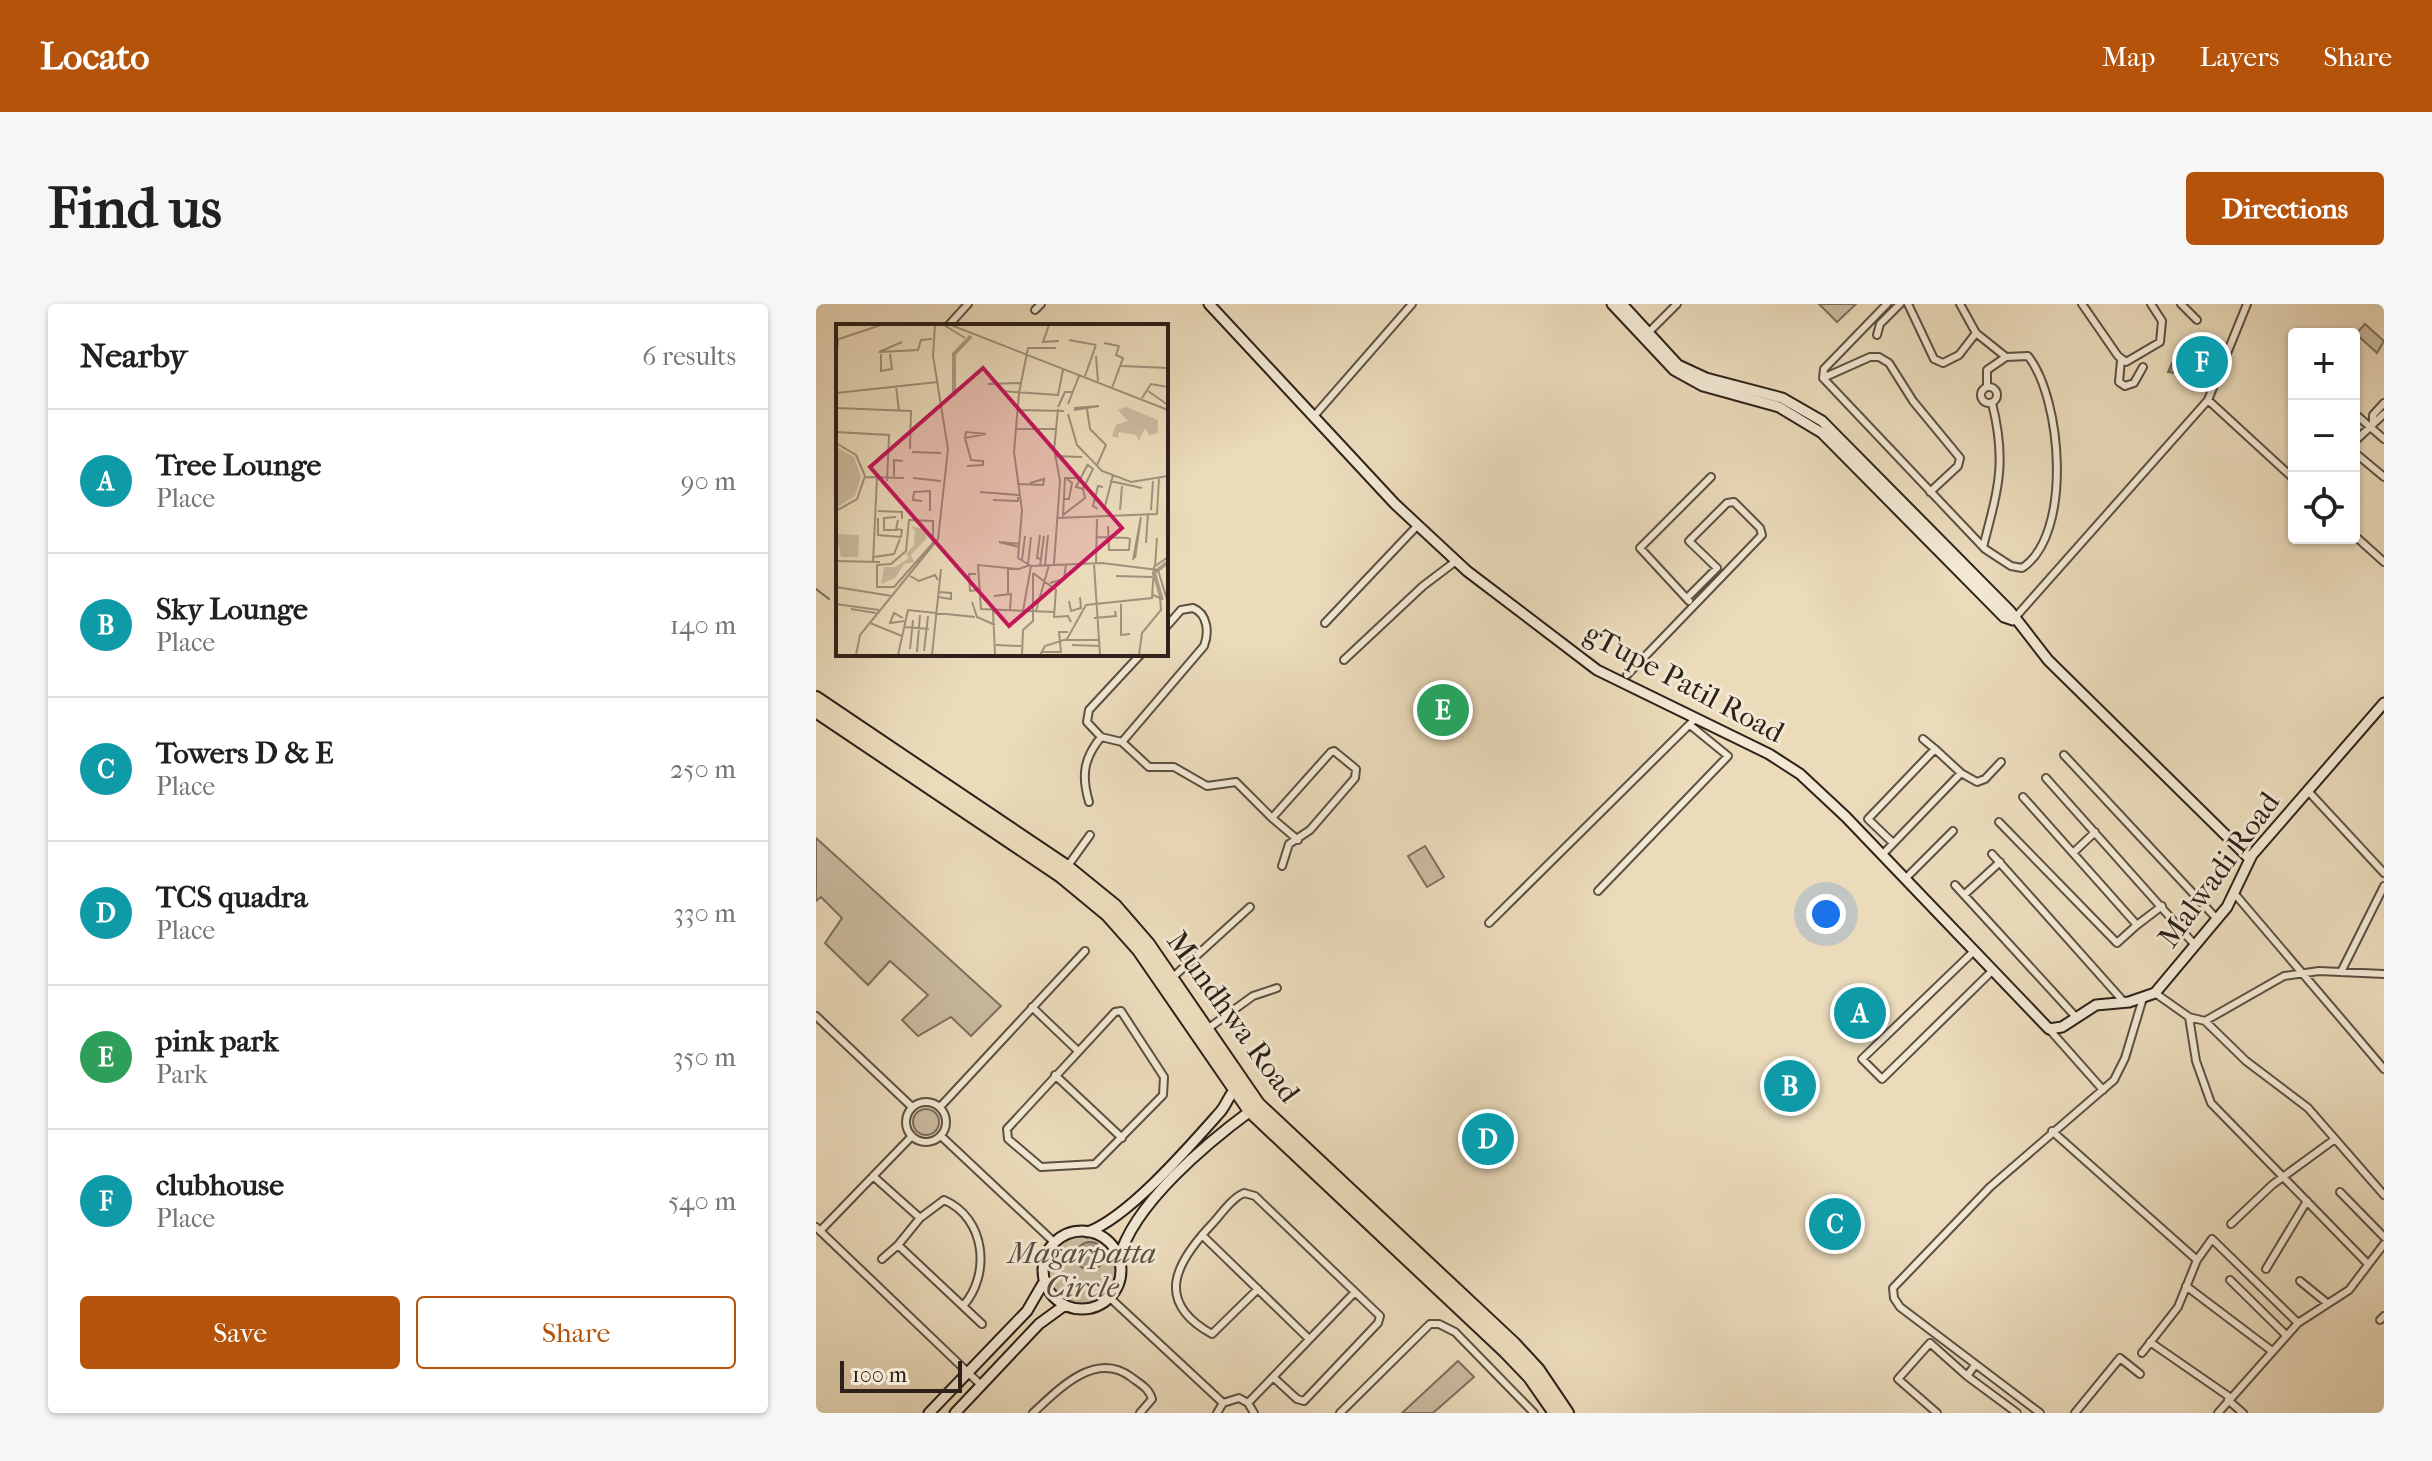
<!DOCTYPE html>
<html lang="en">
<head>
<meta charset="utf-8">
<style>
	body { margin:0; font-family:"IM FELL French Canon",serif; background:#f6f6f6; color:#202124 }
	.controls { position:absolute; right:24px; top:24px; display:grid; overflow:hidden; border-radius:8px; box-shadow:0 2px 6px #0004 }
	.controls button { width:72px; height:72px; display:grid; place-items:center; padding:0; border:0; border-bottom:2px solid #e0e0e0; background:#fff; color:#202124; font:40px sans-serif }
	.scale { position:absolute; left:24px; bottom:20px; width:122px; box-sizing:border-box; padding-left:8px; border:4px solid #2d211a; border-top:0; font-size:22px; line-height:28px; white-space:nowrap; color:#2d211a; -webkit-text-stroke:6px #f2e8d3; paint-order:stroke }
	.you { position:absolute; left:1010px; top:610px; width:28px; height:28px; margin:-20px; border:6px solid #fff; border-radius:50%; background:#1a73e8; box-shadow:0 0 0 12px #1a73e833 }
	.badge { display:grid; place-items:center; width:52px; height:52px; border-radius:50%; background:#b45309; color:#fff; font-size:26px; font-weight:700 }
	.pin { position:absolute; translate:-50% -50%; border:4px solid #fff; box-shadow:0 2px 8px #0006 }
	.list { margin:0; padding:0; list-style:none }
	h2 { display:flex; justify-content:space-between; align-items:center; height:104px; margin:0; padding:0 32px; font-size:34px }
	h2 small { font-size:26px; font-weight:400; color:#757577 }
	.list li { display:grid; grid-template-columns:52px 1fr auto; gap:24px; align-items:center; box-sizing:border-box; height:144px; padding:0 32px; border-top:2px solid #e0e0e0 }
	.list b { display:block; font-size:30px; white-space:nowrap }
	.list p { margin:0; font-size:26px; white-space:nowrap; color:#757577 }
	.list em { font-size:26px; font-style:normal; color:#757577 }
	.actions { display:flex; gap:16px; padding:24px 32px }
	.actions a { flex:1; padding:18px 0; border:2px solid #b45309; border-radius:8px; text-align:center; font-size:28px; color:#b45309 }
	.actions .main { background:#b45309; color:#fff }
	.icon { flex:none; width:44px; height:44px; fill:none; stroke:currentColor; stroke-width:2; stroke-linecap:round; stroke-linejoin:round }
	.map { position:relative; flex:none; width:1568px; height:1109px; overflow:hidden; border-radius:8px }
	header { display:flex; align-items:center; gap:48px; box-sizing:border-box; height:112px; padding:0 40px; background:#b45309; color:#fff }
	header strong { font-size:38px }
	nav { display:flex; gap:44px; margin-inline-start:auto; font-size:28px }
	.intro { display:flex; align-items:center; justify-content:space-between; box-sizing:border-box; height:192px; padding:0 48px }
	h1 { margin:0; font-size:56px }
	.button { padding:20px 36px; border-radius:8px; background:#b45309; color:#fff; font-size:28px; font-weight:700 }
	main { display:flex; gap:48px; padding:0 48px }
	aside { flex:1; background:#fff; border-radius:8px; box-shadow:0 2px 6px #0004 }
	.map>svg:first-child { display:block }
	.green { fill:#cbbba0; stroke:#7c6e5d; stroke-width:2 }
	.water { fill:#aa9c84; stroke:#786b5a; stroke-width:2 }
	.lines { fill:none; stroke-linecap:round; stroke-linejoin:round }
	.stream { stroke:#786b5a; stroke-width:2 }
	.street-casing { stroke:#5c5042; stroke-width:10 }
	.secondary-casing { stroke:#2d211a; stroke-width:13 }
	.highway-casing { stroke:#2d211a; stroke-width:16 }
	.street { stroke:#f2e8d3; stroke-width:6 }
	.secondary { stroke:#f2e8d3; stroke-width:9 }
	.highway { stroke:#ebdbbb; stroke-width:12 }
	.labels { text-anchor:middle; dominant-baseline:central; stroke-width:6; stroke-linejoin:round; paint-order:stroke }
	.street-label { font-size:30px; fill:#2d211a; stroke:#f2e8d3 }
	.park-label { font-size:30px; font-style:italic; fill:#5c4f42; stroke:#f2e8d3 }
	.inset-river { fill:none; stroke:#aa9c84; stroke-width:4 }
	.inset-road { fill:none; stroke:#9f917b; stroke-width:2 }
	.view { fill:#c2185b; fill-opacity:0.15; stroke:#c2185b; stroke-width:4 }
	.inset-edge { fill:none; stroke:#2d211a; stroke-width:4 }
</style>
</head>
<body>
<header>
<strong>Locato</strong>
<nav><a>Map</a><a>Layers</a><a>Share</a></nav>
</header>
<div class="intro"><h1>Find us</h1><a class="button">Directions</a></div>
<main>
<aside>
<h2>Nearby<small>6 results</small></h2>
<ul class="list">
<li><span class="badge" style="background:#0f9aa8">A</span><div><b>Tree Lounge</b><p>Place</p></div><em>90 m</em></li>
<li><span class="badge" style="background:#0f9aa8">B</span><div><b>Sky Lounge</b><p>Place</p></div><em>140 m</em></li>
<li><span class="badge" style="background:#0f9aa8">C</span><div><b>Towers D &amp; E</b><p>Place</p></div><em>250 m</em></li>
<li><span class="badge" style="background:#0f9aa8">D</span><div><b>TCS quadra</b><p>Place</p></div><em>330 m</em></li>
<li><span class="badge" style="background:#2e9e5b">E</span><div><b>pink park</b><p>Park</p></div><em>350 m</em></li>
<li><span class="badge" style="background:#0f9aa8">F</span><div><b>clubhouse</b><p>Place</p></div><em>540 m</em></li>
</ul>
<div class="actions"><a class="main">Save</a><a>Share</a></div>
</aside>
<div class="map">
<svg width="1568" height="1109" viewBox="0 0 1568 1109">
	<rect width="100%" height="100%" fill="#ebdbbb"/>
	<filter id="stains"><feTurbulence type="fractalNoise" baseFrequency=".0025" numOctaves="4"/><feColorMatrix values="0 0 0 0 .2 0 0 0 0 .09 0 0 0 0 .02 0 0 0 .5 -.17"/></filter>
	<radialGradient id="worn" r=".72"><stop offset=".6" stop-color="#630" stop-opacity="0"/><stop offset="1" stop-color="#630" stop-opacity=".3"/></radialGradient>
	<!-- green -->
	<path class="green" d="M1003,0H1040L1021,18Z
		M1549,20L1568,37L1561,49L1540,30Z
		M0,534L185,702L155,732L135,713L102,732L86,716L112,691L74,657L52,681L9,639L26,614L5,593L0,597Z
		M609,542L628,573L611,583L592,552Z
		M97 818a13 13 0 1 1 26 0a13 13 0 1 1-26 0Z
		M232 966a34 34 0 1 1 68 0a34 34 0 1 1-68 0Z
		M642,1057L658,1073L617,1109H586Z"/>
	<!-- water -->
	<path class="water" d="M1362,46L1371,52L1364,70L1352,68Z
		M260 952a14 14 0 1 1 28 0a14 14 0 1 1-28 0Z"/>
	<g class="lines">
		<!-- stream -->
		<path class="stream" d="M0,285L13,295"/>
		<!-- street casing -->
		<g class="street-casing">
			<path id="street" d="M1071,0L1008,65L1007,74L1169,245L1195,262L1206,264C1257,231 1246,95 1212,52L1190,53L1160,29L1144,0
				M1092,0L1118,55L1127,59L1143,51L1160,29
				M1266,0L1302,52L1310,58L1344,38L1346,17L1335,0
				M1365,0L1381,16
				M219,6L225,0
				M132,22L152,0
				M831,30L861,0
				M1061,31L1064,20L1084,0
				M1305,56L1303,78L1309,82L1318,79L1327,63
				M1007,74L1054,53H1063L1073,59L1097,97L1144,154L1142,162L1114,188
				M1165 91a8 8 0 1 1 16 0a8 8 0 1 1-16 0Z
				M1171,83V66L1190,53
				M1392,96L1478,175
				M1538,109L1568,135
				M499,111L596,0
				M1557,118V111L1568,99
				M1538,138L1568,110
				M1538,148L1568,173
				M1538,231L1568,258
				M1167,243C1182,185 1191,159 1176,99
				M873,297L824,244L895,173
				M1197,316L1392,96L1431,0
				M509,319L601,222
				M325,350L273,406L271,418L285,433L306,438L333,463H358L391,482L420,478L456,514L515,448L518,447L540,465L539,474L494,526L473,540L466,562
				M528,356L607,282L640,257
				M811,371L946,231L944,224L918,198L911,199L873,237L901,264L871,294
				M1107,435L1119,445
				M306,438L388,342C393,329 392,310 377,304L365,306L350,323
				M1248,451L1401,615
				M1230,474L1378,640
				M1492,487L1568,569
				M1207,493L1321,621L1346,602
				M273,498C265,471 268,454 285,433
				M456,514L482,536
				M1183,518L1301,639L1321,621
				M1077,539L1052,515L1119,445L1145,469L1161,478L1169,475L1185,458
				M1257,549L1279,528
				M1176,550L1308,698
				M1066,551L1145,469
				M251,563L274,531
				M1089,575L1137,527
				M1139,581L1259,712
				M782,587L912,452L874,421
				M1418,589L1568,765
				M1148,591L1184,558
				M673,619L880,414
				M1157,648L1046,755L1066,775L1175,668
				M1525,668L1568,582
				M356,674L434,603
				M1339,689L1373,713L1389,717L1468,672L1503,667L1568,670
				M216,703L262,747
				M305,707L348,773L347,791L279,860L225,863L192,835L191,825L299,708Z
				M0,712L96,803
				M1373,713L1380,757L1395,799L1551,959
				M1389,717L1430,757L1492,804L1568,891
				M1233,725L1287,786
				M390,726L437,692L461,684
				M239,771L306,834
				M90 818a20 20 0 1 1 40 0a20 20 0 1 1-40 0Z
				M124,803L269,647
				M1236,827L1381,956
				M125,832L239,939
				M57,872L104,914
				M1524,888L1568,933
				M1415,920L1456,881L1519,835
				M0,923L165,1081
				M4,927L96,832
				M386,931L493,1035
				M66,955L82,941
				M1450,965L1491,897
				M1414,976L1470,1031
				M1484,977L1511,999
				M1370,982L1456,1047
				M442,985L396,1030C337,997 360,958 397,919C406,909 416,894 428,889L439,892L564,1012L562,1019L488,1097L481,1095L457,1073
				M293,993L407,1099
				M147,1002C175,971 170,914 128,896L104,914L82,941L166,1020
				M1564,1016L1568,1012
				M1334,1038L1415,1094
				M1326,1049L1362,1003L1381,956L1396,935L1482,1019
				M1159,1061L1151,1072L1201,1109
				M1412,1096L1427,1109
				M432,1099L539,988
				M217,1109C242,1086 279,1046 315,1073C324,1080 333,1084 336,1095L324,1109
				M401,1109L407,1099L423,1094L432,1099L438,1109
				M524,1109L614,1020H623L639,1028L718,1109
				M1121,1109L1082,1075L1114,1039L1151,1072
				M1224,1109L1084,1003L1078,994L1077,984L1174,883L1298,776L1309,754L1327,694
				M1259,1109L1304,1054L1324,1070
				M1402,1109L1482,1019L1533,986L1568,940"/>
		</g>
		<!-- secondary casing -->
		<g class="secondary-casing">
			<path id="secondary" d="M393,0L579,200L651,267L781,366L953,450L984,470L1030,513L1233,725L1246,723L1280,701L1313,698L1339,689L1411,603L1436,551L1568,399
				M796,0L858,66L887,82L963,103L1006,129L1188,313L1197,316
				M806,0L862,61L890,74L966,94L1006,117L1194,307L1232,356L1433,554
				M227 966a39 39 0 1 1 78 0a39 39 0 1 1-78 0Z
				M272,928C314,912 374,842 405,807C412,798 414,788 423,781
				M303,955C317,900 392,838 437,805
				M113,1109L211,1007L229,976
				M139,1109L223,1020L249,1001"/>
		</g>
		<!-- highway casing -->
		<g class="highway-casing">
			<path id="highway" d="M0,394L251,563L299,602L332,640L442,800L698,1040L722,1066L751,1109
				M0,407L245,572L291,610L323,646L434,807L690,1048L714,1073L739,1109"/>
		</g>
		<!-- street -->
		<use href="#street" class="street"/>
		<!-- secondary -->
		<use href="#secondary" class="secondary"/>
		<!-- highway -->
		<use href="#highway" class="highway"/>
	</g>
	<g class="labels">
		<!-- street labels -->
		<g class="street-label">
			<text transform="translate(868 379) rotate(28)">gTupe Patil Road</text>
			<text transform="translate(1403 566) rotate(-54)">Malwadi Road</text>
			<text transform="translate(417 713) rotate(54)">Mundhwa Road</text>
		</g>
		<!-- park labels -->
		<g class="park-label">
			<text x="266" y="949">Magarpatta<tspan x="266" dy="34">Circle</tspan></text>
		</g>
	</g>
	<!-- overview -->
	<g transform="translate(20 20)">
		<rect width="332" height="332" fill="#ebdbbb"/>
		<path d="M290,83L322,96V109L313,111L309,104L303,117L300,111L283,108L282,114L276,112L280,101L292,97L282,86ZM0,123L18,133L25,153L19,172L0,184ZM75,202L96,207L88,206L91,214L75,231L78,238L68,240L59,254L45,260L48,243H59L73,234L70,230L78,221L79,207ZM0,210L23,211L22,233H5Z" fill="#cbbba0"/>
		<path class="inset-river" d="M118,72V30L135,12M326,276L318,249L332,238"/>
		<path class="inset-road" d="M108,1L129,14M115,1L332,86M213,1L207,18L223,17M0,16L45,1M233,16L260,21M66,18L43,28L82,26L85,16L96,15M268,19L283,22L280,31L287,34L276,64M45,30V47L56,45L54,30M260,32L262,57M285,42L332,44M0,43L2,15M249,52L260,21M152,60L184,59M60,62L63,87M166,67L222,71L227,46M312,67L332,81M0,69L102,58M306,74L315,60L332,63M232,80L243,52M222,83L229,68H237M0,84L75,87L74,125M251,85L254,105L270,121L261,141M182,86L228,87M238,86L263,82L238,84M232,90L241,121L266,147L295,158L332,152M180,105H221M0,108L53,111L51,157M129,114L130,108L150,110L129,114L135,136L147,137V141L131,142M0,119L20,131L29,152L21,175L0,187M218,126L222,85M76,128L105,129M218,132L246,133M58,152V136L67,137M29,153L68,154M77,154L105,157M245,154H229L227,191L249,174L247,165L257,145L252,141M274,157L306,164M181,160L207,161L208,155L194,159M247,165L240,163L252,140M144,168L183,171M227,175H233L236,159L231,155M157,176L182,177V173M86,177L77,176L78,168L94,167V187M262,185L257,182L262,162L267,163M268,186L277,151M284,186L286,162M315,186L317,157M42,187L66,188V195M60,193L48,194V206H60L62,196M42,194V211L65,213L66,206L60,205M221,194L321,190L323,154M73,196L97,197V219L58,263H41V241L55,240L70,227ZM272,202L273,226H293L294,214M204,211L201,234L205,235M260,213L293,214M310,219L312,189M183,223L163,218L184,220M38,233L58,230L64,215M186,236L189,212M297,236L305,193L299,234M0,237L44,238M37,238L41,154M260,239L261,195M192,240L195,213M218,240L224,157L218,124M258,240L264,331M194,241L183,245L142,241L145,285L218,288M209,241L212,211M195,242L182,234L186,186L178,128L183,69L192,24H220M195,242L266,239L322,246M204,242L208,212M319,242L321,214M322,246L332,279M197,249L220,266L218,293L232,292L235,298M140,250H133L134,267L142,266M74,252L83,257L99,251L102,256M280,252L316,253M214,259L228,255L230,240M0,263L56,272M172,269V244M158,272L175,270L174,286M102,273L115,275V269L102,268M233,277L235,287L245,284L244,273M136,278L141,293L159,301M0,280L43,286M285,280V311L294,310M15,285L40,289M157,286L159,331M187,287L195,242M200,287L213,241M67,294L58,289L54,299L69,297M258,294L280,292L279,287M34,299L66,312M68,303L93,305M230,316H263M160,321L185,322M236,321L264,322M74,325L77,296M88,327L92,292M81,328L84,291M206,328H225L223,308H232M20,331L24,311L102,215L112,125L97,32L99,1M62,331L72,286L139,293M96,331L105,245M186,331L187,306L197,297V249M204,331L209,322L231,315L250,281L316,274L318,243L332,233M303,331L306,309L325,286L324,274L317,271"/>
		<path class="view" d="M147,44L286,204L173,302L34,143Z"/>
		<rect width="332" height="332" class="inset-edge"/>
	</g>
	<rect width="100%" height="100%" filter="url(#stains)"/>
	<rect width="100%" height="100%" fill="url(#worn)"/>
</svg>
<div class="controls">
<button>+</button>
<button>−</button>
<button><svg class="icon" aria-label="locate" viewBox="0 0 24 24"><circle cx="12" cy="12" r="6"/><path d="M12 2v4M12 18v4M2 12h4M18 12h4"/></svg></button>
</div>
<div class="scale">100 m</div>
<div class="you"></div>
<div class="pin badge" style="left:1044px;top:709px;background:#0f9aa8">A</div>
<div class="pin badge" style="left:974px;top:782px;background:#0f9aa8">B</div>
<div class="pin badge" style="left:1019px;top:920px;background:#0f9aa8">C</div>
<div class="pin badge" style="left:672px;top:835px;background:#0f9aa8">D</div>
<div class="pin badge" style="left:627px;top:406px;background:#2e9e5b">E</div>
<div class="pin badge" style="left:1386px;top:58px;background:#0f9aa8">F</div>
</div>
</main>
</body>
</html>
